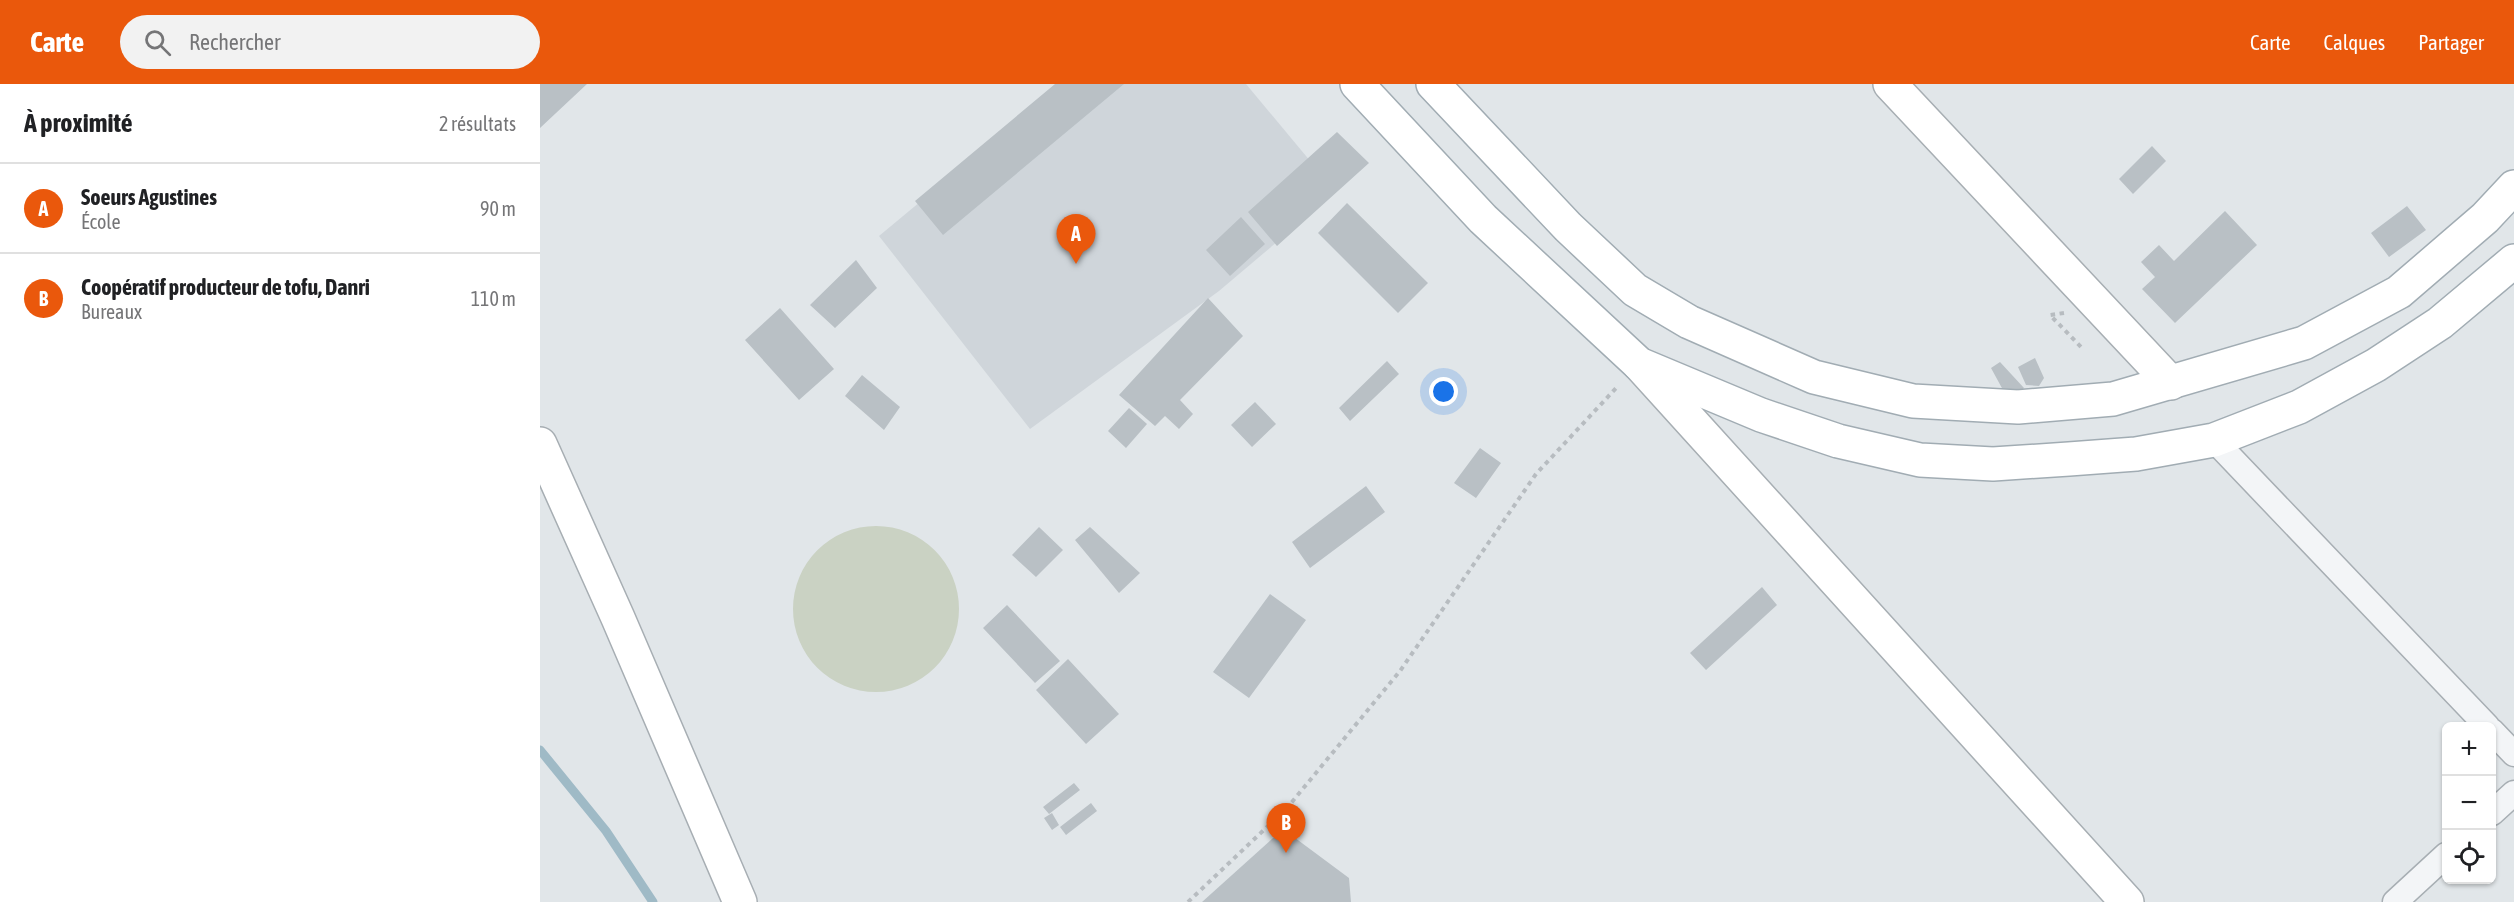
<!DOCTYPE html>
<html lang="fr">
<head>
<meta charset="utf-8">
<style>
	body { margin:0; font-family:"Asap Condensed",sans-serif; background:#f2f2f2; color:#202124 }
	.controls { position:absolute; right:18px; bottom:18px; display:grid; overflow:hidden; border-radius:9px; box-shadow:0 2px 4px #0004 }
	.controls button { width:54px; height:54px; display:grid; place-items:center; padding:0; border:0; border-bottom:2px solid #e0e0e0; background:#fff; color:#202124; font:30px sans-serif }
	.you { position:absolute; left:904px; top:308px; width:21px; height:21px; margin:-15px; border:4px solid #fff; border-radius:50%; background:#1a73e8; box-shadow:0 0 0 9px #1a73e833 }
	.badge { display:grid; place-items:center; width:39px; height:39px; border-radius:50%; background:#ea580c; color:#fff; font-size:20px; font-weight:700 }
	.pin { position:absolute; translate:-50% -50px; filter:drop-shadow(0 2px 3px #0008) }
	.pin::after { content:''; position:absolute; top:32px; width:21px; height:18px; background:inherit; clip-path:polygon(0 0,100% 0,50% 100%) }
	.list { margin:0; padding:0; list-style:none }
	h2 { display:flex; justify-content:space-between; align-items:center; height:78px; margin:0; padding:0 24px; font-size:26px }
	h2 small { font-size:20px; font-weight:400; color:#757577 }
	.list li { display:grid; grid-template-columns:39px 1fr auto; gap:18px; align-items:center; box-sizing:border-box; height:90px; padding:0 24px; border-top:2px solid #e0e0e0 }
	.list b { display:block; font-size:22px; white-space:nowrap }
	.list p { margin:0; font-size:20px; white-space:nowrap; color:#757577 }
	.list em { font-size:20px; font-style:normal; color:#757577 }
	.icon { flex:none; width:33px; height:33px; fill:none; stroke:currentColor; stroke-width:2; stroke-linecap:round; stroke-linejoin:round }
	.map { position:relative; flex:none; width:1974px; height:818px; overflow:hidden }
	header { display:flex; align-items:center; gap:36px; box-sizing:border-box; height:84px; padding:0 30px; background:#ea580c; color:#fff }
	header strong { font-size:28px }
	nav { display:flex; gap:33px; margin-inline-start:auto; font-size:21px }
	.search { width:420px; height:54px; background:#f2f2f2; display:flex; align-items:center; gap:15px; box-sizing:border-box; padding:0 21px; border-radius:33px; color:#757577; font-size:22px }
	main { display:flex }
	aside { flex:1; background:#fff }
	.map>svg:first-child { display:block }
	.built { fill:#cfd5da }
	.green { fill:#cad2c3 }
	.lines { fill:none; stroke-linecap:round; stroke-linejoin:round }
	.stream { stroke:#9fbac6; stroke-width:9 }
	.building { fill:#b9c0c5 }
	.street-casing { stroke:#a7aeb3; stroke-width:27 }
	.secondary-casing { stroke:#a7aeb3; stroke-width:36 }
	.primary-casing { stroke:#a1acb3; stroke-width:36 }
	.path { stroke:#b7bcc0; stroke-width:4; stroke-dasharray:4.5 4.5; stroke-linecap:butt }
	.street { stroke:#f3f5f7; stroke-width:24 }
	.secondary { stroke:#fff; stroke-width:33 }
	.primary { stroke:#fff; stroke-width:33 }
</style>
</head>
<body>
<header>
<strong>Carte</strong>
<div class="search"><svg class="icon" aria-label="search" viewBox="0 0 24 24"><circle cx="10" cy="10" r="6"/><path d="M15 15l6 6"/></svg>Rechercher</div>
<nav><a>Carte</a><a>Calques</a><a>Partager</a></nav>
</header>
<main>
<aside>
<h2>À proximité<small>2 résultats</small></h2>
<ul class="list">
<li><span class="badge">A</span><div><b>Soeurs Agustines</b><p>École</p></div><em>90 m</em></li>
<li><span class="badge">B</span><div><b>Coopératif producteur de tofu, Danri</b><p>Bureaux</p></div><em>110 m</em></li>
</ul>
</aside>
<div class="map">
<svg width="1974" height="818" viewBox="0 0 1974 818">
	<rect width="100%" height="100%" fill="#e1e6e9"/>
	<!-- built -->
	<path class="built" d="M522,0H706L796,108L679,207L490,345L339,152Z"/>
	<!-- green -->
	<path class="green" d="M253 525a83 83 0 1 1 166 0a83 83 0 1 1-166 0Z"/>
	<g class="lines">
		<!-- stream -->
		<path class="stream" d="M0,666L66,747L113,818"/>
	</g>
	<!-- building -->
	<path class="building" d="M0,0H47L0,44Z
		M515,0H584L403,151L375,117Z
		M797,48L829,79L737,162L708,128Z
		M1612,62L1626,77L1593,110L1579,95Z
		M807,119L888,199L858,229L778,149Z
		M1867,122L1886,146L1849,173L1831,149Z
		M1685,127L1717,161L1635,239L1602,205L1615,193L1601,178L1619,161L1634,177Z
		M701,133L725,160L690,192L666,166Z
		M316,176L337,204L295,244L270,221Z
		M668,214L703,252L640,316L653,330L639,345L625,332L615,342L579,311Z
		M240,224L294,285L259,316L205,256Z
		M1495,274L1504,294L1499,302L1486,301L1478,283Z
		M847,277L859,290L810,337L799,324Z
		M1460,278L1484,304L1469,317L1451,284Z
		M322,291L360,323L344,346L305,312Z
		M715,318L736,340L712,363L691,341Z
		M589,324L607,340L586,364L568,347Z
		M940,364L961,379L936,414L914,399Z
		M826,402L845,428L770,484L752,458Z
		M499,443L523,466L496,493L472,471Z
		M550,443L600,489L579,509L535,456Z
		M1222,503L1237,521L1166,586L1150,569Z
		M730,510L766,536L709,614L673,588Z
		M467,521L520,577L495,599L443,544Z
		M528,575L579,630L546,660L496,606Z
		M534,699L540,706L509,730L503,723Z
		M551,719L557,727L526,751L520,743Z
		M512,729L519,741L512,746L504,734Z
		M743,745L809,794L811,818H662Z"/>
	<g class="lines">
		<!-- street casing -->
		<g class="street-casing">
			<path id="street" d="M1674,356L1947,642
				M1952,647L1974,670
				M1952,729L1974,709
				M1855,818L1906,771"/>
		</g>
		<!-- secondary casing -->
		<g class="secondary-casing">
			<path id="secondary" d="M1350,0L1631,299
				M1099,280L1587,818
				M0,360L78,534L200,818"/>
		</g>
		<!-- primary casing -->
		<g class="primary-casing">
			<path id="primary" d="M817,0L943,135L1099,280L1221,331L1298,357L1380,376L1453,380L1529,375L1596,370L1674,356L1759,323L1836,281L1900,239L1974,177
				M893,0L1028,143L1095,206L1149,238L1274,293L1373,317L1478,323L1573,315L1764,259L1859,208L1945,134L1974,103"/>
		</g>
		<!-- path -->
		<path class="path" d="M1524,229L1510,231L1543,265
			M648,818L747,724L860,587L996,390L1078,302"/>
		<!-- street -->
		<use href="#street" class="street"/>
		<!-- secondary -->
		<use href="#secondary" class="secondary"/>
		<!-- primary -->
		<use href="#primary" class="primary"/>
	</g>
</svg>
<div class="controls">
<button>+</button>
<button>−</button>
<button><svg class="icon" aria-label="locate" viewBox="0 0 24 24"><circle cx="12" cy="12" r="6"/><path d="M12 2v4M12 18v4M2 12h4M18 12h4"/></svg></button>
</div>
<div class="you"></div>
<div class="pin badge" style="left:536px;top:180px">A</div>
<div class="pin badge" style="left:746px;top:769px">B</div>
</div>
</main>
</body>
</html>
